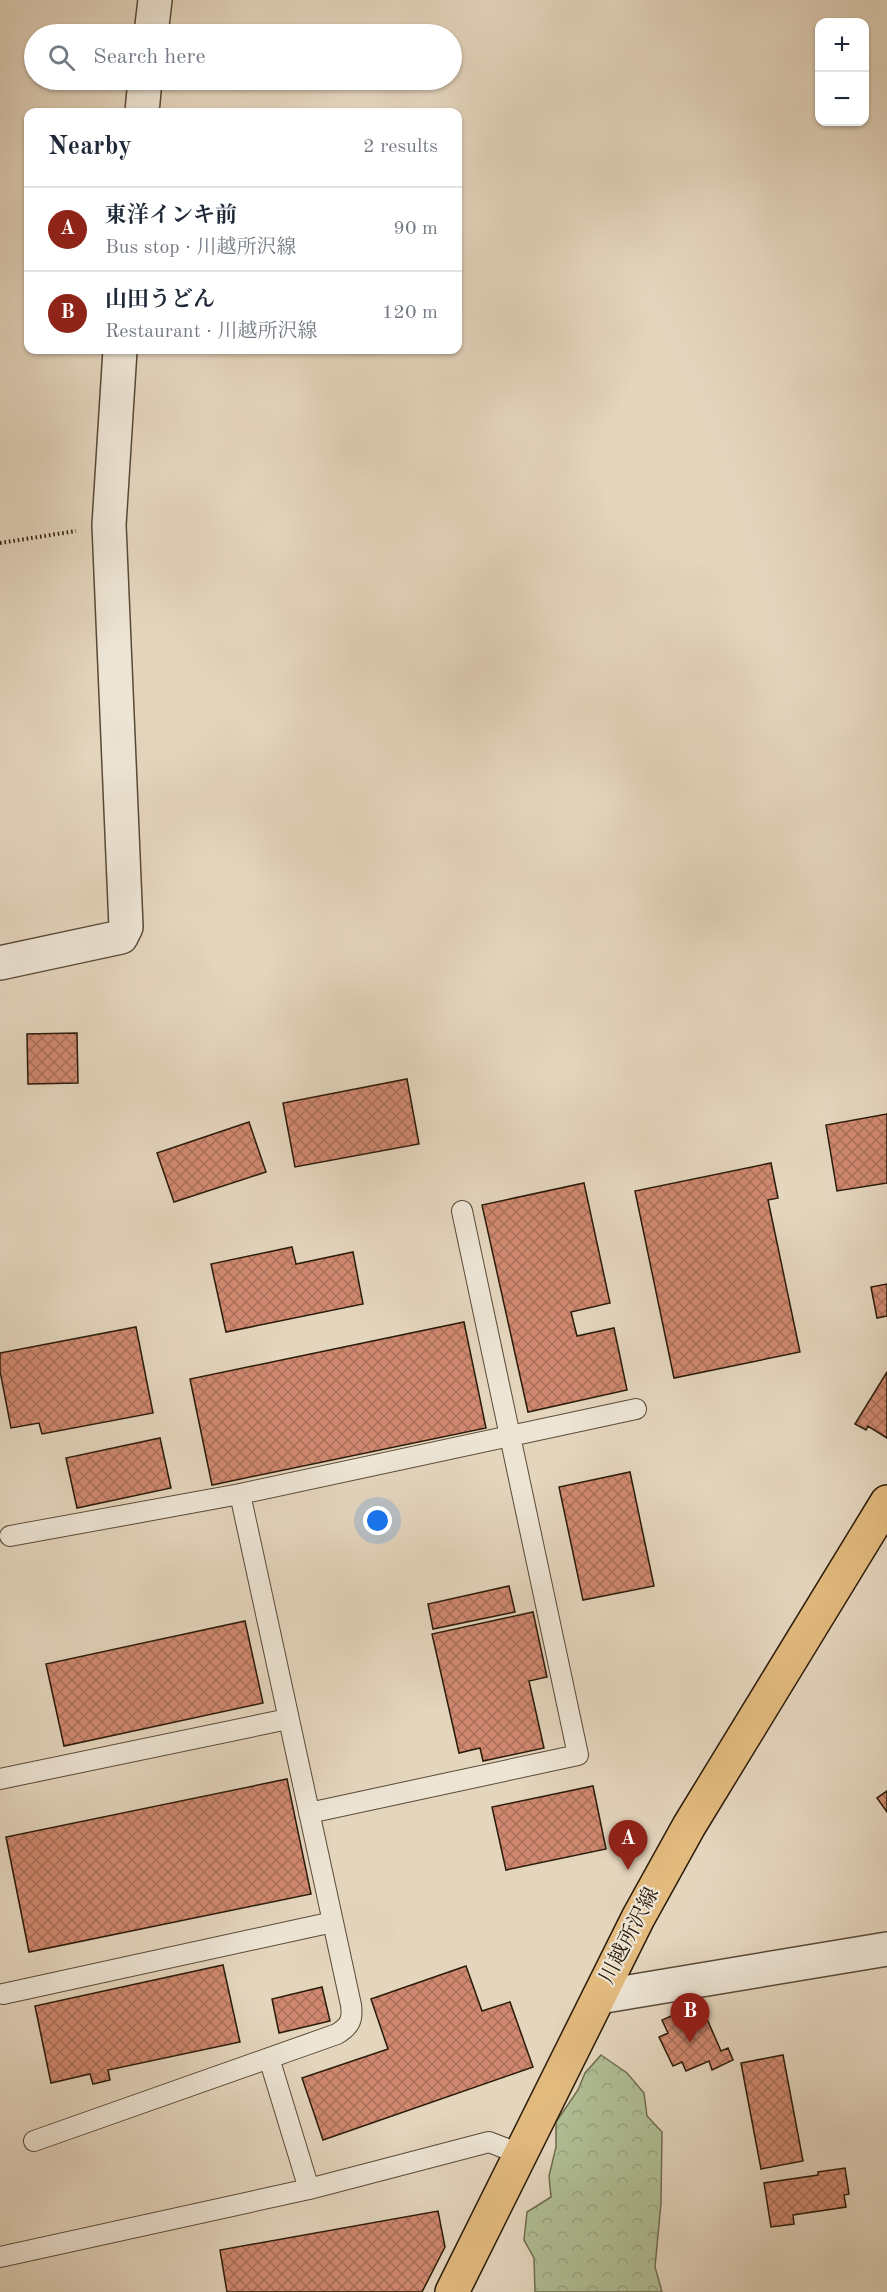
<!DOCTYPE html>
<html lang="en">
<head>
<meta charset="utf-8">
<style>
	body { margin:0; font-family:"Old Standard TT","Noto Serif JP",serif; background:#f2f2f3; color:#1f2937 }
	.controls { position:absolute; right:18px; top:18px; display:grid; overflow:hidden; border-radius:12px; box-shadow:0 2px 4px #0004 }
	.controls button { width:54px; height:54px; display:grid; place-items:center; padding:0; border:0; border-bottom:2px solid #e0e1e3; background:#fff; color:#1f2937; font:30px sans-serif }
	.you { position:absolute; left:378px; top:1521px; width:21px; height:21px; margin:-15px; border:4px solid #fff; border-radius:50%; background:#1a73e8; box-shadow:0 0 0 9px #1a73e833 }
	.badge { display:grid; place-items:center; width:39px; height:39px; border-radius:50%; background:#8f2418; color:#fff; font-size:20px; font-weight:700 }
	.pin { position:absolute; translate:-50% -50px; filter:drop-shadow(0 2px 3px #0008) }
	.pin::after { content:''; position:absolute; top:32px; width:21px; height:18px; background:inherit; clip-path:polygon(0 0,100% 0,50% 100%) }
	.list { margin:0; padding:0; list-style:none }
	h2 { display:flex; justify-content:space-between; align-items:center; height:78px; margin:0; padding:0 24px; font-size:26px }
	h2 small { font-size:20px; font-weight:400; color:#747a83 }
	.list li { display:grid; grid-template-columns:39px 1fr auto; gap:18px; align-items:center; box-sizing:border-box; height:84px; padding:0 24px; border-top:2px solid #e0e1e3 }
	.list b { display:block; font-size:22px; white-space:nowrap }
	.list p { margin:0; font-size:20px; white-space:nowrap; color:#747a83 }
	.list em { font-size:20px; font-style:normal; color:#747a83 }
	.icon { flex:none; width:33px; height:33px; fill:none; stroke:currentColor; stroke-width:2; stroke-linecap:round; stroke-linejoin:round }
	.map { position:relative; flex:none; width:887px; height:2292px; overflow:hidden }
	.search { position:absolute; background:#fff; box-shadow:0 2px 4px #0004; left:24px; top:24px; width:438px; height:66px; display:flex; align-items:center; gap:15px; box-sizing:border-box; padding:0 21px; border-radius:33px; color:#747a83; font-size:22px }
	.panel { position:absolute; background:#fff; box-shadow:0 2px 4px #0004; left:24px; top:108px; width:438px; height:246px; border-radius:12px }
	.map>svg:first-child { display:block }
	.forest { fill:url(#forest-crowns); stroke:#6e6c4e; stroke-width:1.5 }
	.building { fill:url(#building-cross-hatch); stroke:#2b1b09; stroke-width:1.5 }
	.lines { fill:none; stroke-linecap:round; stroke-linejoin:round }
	.service-casing { stroke:#594a36; stroke-width:22 }
	.minor-casing { stroke:#594a36; stroke-width:36 }
	.primary-casing { stroke:#2b1b09; stroke-width:36 }
	.path { stroke:#2b1b09; stroke-width:4; stroke-dasharray:1.5 3; stroke-linecap:butt }
	.service { stroke:#ede4d4; stroke-width:20 }
	.minor { stroke:#ede4d4; stroke-width:33 }
	.primary { stroke:#e2ba7e; stroke-width:33 }
	.labels { text-anchor:middle; dominant-baseline:central; stroke-width:4.5; stroke-linejoin:round; paint-order:stroke }
	.street-label { font-size:21px; fill:#2b1b09; stroke:#ede4d4 }
</style>
</head>
<body>
<div class="map">
<svg width="887" height="2292" viewBox="0 0 887 2292">
	<defs>
		<pattern id="forest-crowns" width="20" height="18" patternUnits="userSpaceOnUse" patternTransform="scale(1.5)"><rect width="20" height="18" fill="#b0be94"/><path d="M2 6a3 3 0 1 1 6 0M12 15a3 3 0 1 1 6 0" fill="none" stroke="#98a37e"/></pattern>
		<pattern id="building-cross-hatch" width="8" height="8" patternUnits="userSpaceOnUse" patternTransform="scale(1.5)"><rect width="8" height="8" fill="#d08970"/><path d="M0 0l8 8M0 8l8-8" fill="none" stroke="#a96f5a"/></pattern>
	</defs>
	<rect width="100%" height="100%" fill="#e4d5bd"/>
	<filter id="stains"><feTurbulence type="fractalNoise" baseFrequency=".00333" numOctaves="4"/><feColorMatrix values="0 0 0 0 .2 0 0 0 0 .09 0 0 0 0 .02 0 0 0 .5 -.17"/></filter>
	<radialGradient id="worn" r=".72"><stop offset=".6" stop-color="#630" stop-opacity="0"/><stop offset="1" stop-color="#630" stop-opacity=".3"/></radialGradient>
	<!-- forest -->
	<path class="forest" d="M601,2055L627,2073L644,2093L647,2116L662,2132L661,2203L655,2267L662,2292H535L534,2258L524,2240L527,2212L551,2197L549,2176L556,2147V2122L578,2090L585,2073Z"/>
	<!-- building -->
	<path class="building" d="M77,1033L78,1083L28,1084L27,1034Z
		M407,1079L419,1144L295,1167L283,1103Z
		M887,1114V1183L837,1191L826,1125Z
		M249,1122L266,1172L174,1202L157,1153Z
		M771,1163L778,1198L768,1200L800,1352L674,1378L635,1191Z
		M584,1183L610,1303L571,1312L577,1336L614,1328L627,1390L528,1412L482,1205Z
		M292,1247L296,1264L353,1252L363,1304L226,1332L211,1264Z
		M887,1284V1316L877,1318L871,1287Z
		M464,1322L486,1428L212,1485L190,1379Z
		M136,1327L153,1413L42,1434L39,1423L11,1428L0,1371V1353Z
		M887,1372V1438L868,1426L866,1430L855,1424Z
		M160,1438L171,1488L77,1508L66,1458Z
		M630,1472L654,1586L583,1600L559,1487Z
		M509,1586L515,1612L433,1629L428,1604Z
		M533,1612L547,1677L529,1681L544,1748L483,1761L480,1748L459,1753L432,1634Z
		M245,1621L263,1703L64,1746L46,1664Z
		M287,1779L311,1894L29,1952L6,1837Z
		M593,1786L606,1849L506,1870L492,1807Z
		M887,1791V1812L877,1798Z
		M223,1965L240,2042L108,2070L110,2080L93,2084L90,2074L51,2083L35,2006Z
		M466,1966L482,2011L510,2002L533,2067L323,2140L302,2078L388,2049L371,1999Z
		M322,1987L330,2021L279,2033L272,1999Z
		M700,2003L721,2051L728,2048L733,2060L712,2070L709,2061L686,2071L682,2062L673,2066L659,2037L668,2033L662,2020Z
		M783,2055L803,2161L761,2169L741,2063Z
		M845,2168L849,2194L844,2195L846,2207L793,2215L794,2224L771,2227L764,2183L818,2175V2172Z
		M438,2211L445,2247L422,2292H227L220,2250Z"/>
	<g class="lines">
		<!-- service casing -->
		<g class="service-casing">
			<path id="service" d="M10,1536L240,1494L636,1409
				M0,1779L288,1719
				M309,1813L578,1755L462,1211
				M3,1994L333,1922
				M269,2058L309,2189L489,2142L520,2154
				M34,2141L337,2034C350,2026 353,2020 351,2005L240,1494
				M0,2257L309,2189"/>
		</g>
		<!-- minor casing -->
		<g class="minor-casing">
			<path id="minor" d="M151,34L155,0
				M142,112L145,80
				M0,963L121,937L126,927L109,525L120,350
				M599,1997L887,1949"/>
		</g>
		<!-- primary casing -->
		<g class="primary-casing">
			<path id="primary" d="M452,2292L638,1918L689,1826L887,1502"/>
		</g>
		<!-- path -->
		<path class="path" d="M0,543L76,531"/>
		<!-- service -->
		<use href="#service" class="service"/>
		<!-- minor -->
		<use href="#minor" class="minor"/>
		<!-- primary -->
		<use href="#primary" class="primary"/>
	</g>
	<g class="labels">
		<!-- street labels -->
		<g class="street-label">
			<text transform="translate(630 1936) rotate(-63)">川越所沢線</text>
		</g>
	</g>
	<rect width="100%" height="100%" filter="url(#stains)"/>
	<rect width="100%" height="100%" fill="url(#worn)"/>
</svg>
<div class="controls">
<button>+</button>
<button>−</button>
</div>
<div class="you"></div>
<div class="pin badge" style="left:628px;top:1870px">A</div>
<div class="pin badge" style="left:690px;top:2043px">B</div>
<div class="search"><svg class="icon" aria-label="search" viewBox="0 0 24 24"><circle cx="10" cy="10" r="6"/><path d="M15 15l6 6"/></svg>Search here</div>
<section class="panel">
<h2>Nearby<small>2 results</small></h2>
<ul class="list">
<li><span class="badge">A</span><div><b>東洋インキ前</b><p>Bus stop · 川越所沢線</p></div><em>90 m</em></li>
<li><span class="badge">B</span><div><b>山田うどん</b><p>Restaurant · 川越所沢線</p></div><em>120 m</em></li>
</ul>
</section>
</div>
</body>
</html>
